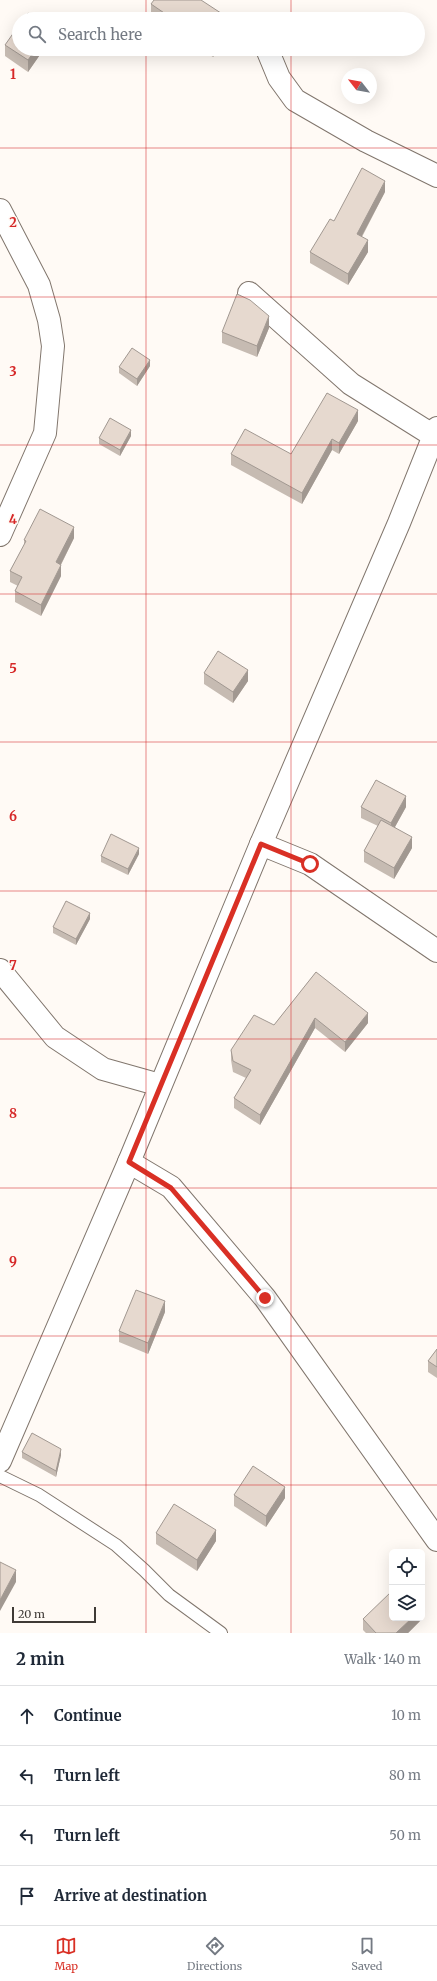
<!DOCTYPE html>
<html lang="en">
<head>
<meta charset="utf-8">
<style>
	body { margin:0; font-family:Merriweather,serif; background:#f2f2f3; color:#1f2937 }
	.controls { position:absolute; right:12px; bottom:12px; display:grid; overflow:hidden; border-radius:6px; box-shadow:0 4px 16px #0002 }
	.controls button { width:36px; height:36px; display:grid; place-items:center; padding:0; border:0; border-bottom:1px solid #e0e1e3; background:#fff; color:#1f2937; font:20px sans-serif }
	.compass { position:absolute; left:341px; top:68px; width:36px; height:36px; border-radius:50%; background:#fff; box-shadow:0 4px 16px #0002; rotate:301deg }
	.scale { position:absolute; left:12px; bottom:10px; width:84px; box-sizing:border-box; padding-left:4px; border:2px solid #3f3a36; border-top:0; font-size:11px; line-height:14px; white-space:nowrap; color:#3f3a36; -webkit-text-stroke:3px #fffaf5; paint-order:stroke }
	.stop { position:absolute; width:12px; height:12px; margin:-9px; border:3px solid #d93025; border-radius:50%; background:#fff }
	.stop.end { background:#d93025; border-color:#fff; box-shadow:0 1px 4px #0008 }
	.list { margin:0; padding:0; list-style:none }
	h2 { display:flex; justify-content:space-between; align-items:center; height:52px; margin:0; padding:0 16px; font-size:17px }
	h2 small { font-size:13px; font-weight:400; color:#747a83 }
	.list li { display:grid; grid-template-columns:26px 1fr auto; gap:12px; align-items:center; box-sizing:border-box; height:60px; padding:0 16px; border-top:1px solid #e0e1e3 }
	.list b { display:block; font-size:15px; white-space:nowrap }
	.list em { font-size:13px; font-style:normal; color:#747a83 }
	.icon { flex:none; width:22px; height:22px; fill:none; stroke:currentColor; stroke-width:2; stroke-linecap:round; stroke-linejoin:round }
	.map { position:relative; flex:none; width:437px; height:1633px; overflow:hidden }
	.search { position:absolute; background:#fff; box-shadow:0 4px 16px #0002; left:12px; right:12px; top:12px; height:44px; display:flex; align-items:center; gap:10px; box-sizing:border-box; padding:0 14px; border-radius:22px; color:#747a83; font-size:15px }
	.sheet { height:292px; background:#fff }
	nav { display:flex; justify-content:space-around; align-items:center; box-sizing:border-box; height:56px; border-top:1px solid #e0e1e3; background:#fff; font-size:11px; color:#747a83 }
	nav a { display:grid; justify-items:center; gap:2px }
	nav .on { color:#d93025 }
	.map>svg:first-child { display:block }
	.lines { fill:none; stroke-linecap:round; stroke-linejoin:round }
	.lane-casing { stroke:#81766d; stroke-width:14 }
	.street-casing { stroke:#81766d; stroke-width:24 }
	.secondary-casing { stroke:#81766d; stroke-width:24 }
	.lane { stroke:#fff; stroke-width:12 }
	.street { stroke:#fff; stroke-width:22 }
	.secondary { stroke:#fff; stroke-width:22 }
	.wall { fill:#c6bbb2 }
	.shaded-wall { fill:#a19891 }
	.building { fill:#e6d9cf; stroke:#a19891 }
	.route { stroke:#d93025; stroke-width:5 }
	.grid { fill:none; stroke:#d62828; stroke-width:1; stroke-opacity:0.55 }
	.grid-label { font-size:13px; text-anchor:middle; font-weight:bold; fill:#d62828; stroke:#fffaf5; stroke-width:3; stroke-linejoin:round; paint-order:stroke }
</style>
</head>
<body>
<div class="map">
<svg width="437" height="1633" viewBox="0 0 437 1633">
	<rect width="100%" height="100%" fill="#fffaf5"/>
	<g class="lines">
		<!-- lane casing -->
		<g class="lane-casing">
			<path id="lane" d="M0,1476L39,1495L116,1545L144,1570L169,1595L221,1633"/>
		</g>
		<!-- street casing -->
		<g class="street-casing">
			<path id="street" d="M267,49L279,78L295,100L366,141L437,176
				M0,210L39,285L49,320L53,346L45,433L0,535
				M249,293L351,384L434,436
				M261,844L310,864L437,951
				M0,970L55,1037L103,1069L160,1085
				M129,1162L171,1187L265,1298L437,1540"/>
		</g>
		<!-- secondary casing -->
		<g class="secondary-casing">
			<path id="secondary" d="M0,1461L129,1162L261,844L399,523L437,428"/>
		</g>
		<!-- lane -->
		<use href="#lane" class="lane"/>
		<!-- street -->
		<use href="#street" class="street"/>
		<!-- secondary -->
		<use href="#secondary" class="secondary"/>
	</g>
	<!-- wall -->
	<path class="wall" d="M151,4L230,19H157L151,15Z
		M5,45L19,49H44L28,72L5,56Z
		M201,49H218L213,57Z
		M385,192L362,237L368,252L348,285L310,263V252L334,221Z
		M269,328L257,357L222,343V332Z
		M150,366L137,386L119,373V367Z
		M358,421L339,454L332,450L302,504L231,465V454H291Z
		M131,436L120,456L99,444V438Z
		M74,538L61,565V576L41,616L15,602V591L18,586L10,582V571L24,545V540Z
		M204,673L248,681L233,703L204,684Z
		M361,807H406L395,827L412,848L394,879L364,862V851L378,826L361,818Z
		M139,854L128,875L101,862V856Z
		M90,919L76,945L53,933V927Z
		M316,972L368,1023L345,1052L315,1028L260,1125L234,1108V1098L246,1078L233,1072L231,1060V1050L274,1025Z
		M165,1312L148,1354L119,1342V1331Z
		M437,1349V1378L428,1372V1361Z
		M22,1452L61,1455L56,1477L22,1458Z
		M234,1495L285,1498L266,1527L234,1506Z
		M156,1533L216,1541L197,1571L156,1544Z
		M420,1618V1621L408,1633H366L363,1630V1619Z"/>
	<!-- shaded-wall -->
	<path class="shaded-wall" d="M36,49H44L28,72V60Z
		M213,49H218L213,57Z
		M385,181V192L357,245V234Z
		M368,240V252L348,285V274Z
		M269,316V328L257,357V346Z
		M150,360V366L137,386V379Z
		M358,410V421L339,454V443Z
		M131,430V436L120,456V450Z
		M332,439V450L302,504V493Z
		M74,527V538L56,574V562Z
		M61,565V576L41,616V605Z
		M248,670V681L233,703V692Z
		M406,796V807L391,834V823Z
		M412,837V848L394,879V868Z
		M139,848V854L128,875V869Z
		M90,913V919L76,945V939Z
		M368,1013V1023L345,1052V1042Z
		M315,1018V1028L260,1125V1115Z
		M165,1301V1312L148,1354V1343Z
		M61,1449V1455L56,1477V1471Z
		M285,1487V1498L266,1527V1516Z
		M216,1530V1541L197,1571V1560Z
		M16,1570V1582L0,1611V1600Z
		M412,1618H420V1621L408,1633H396Z"/>
	<!-- building -->
	<path class="building" d="M154,0H201L230,19H173L151,4Z
		M28,13L36,19H23Z
		M19,25V49H36L28,60L5,45Z
		M362,168L385,181L357,234L368,240L348,274L310,252L330,219L334,221Z
		M237,294L250,300L269,316L257,346L222,332Z
		M132,348L150,360L137,379L119,367Z
		M327,393L358,410L339,443L332,439L302,493L231,454L245,429L291,454Z
		M110,418L131,430L120,450L99,438Z
		M40,509L74,527L56,562L61,565L41,605L15,591L22,577L10,571L26,541L24,540Z
		M218,651L248,670L233,692L204,673Z
		M376,780L406,796L391,823L361,807Z
		M381,820L412,837L394,868L364,851Z
		M111,834L139,848L128,869L101,856Z
		M66,901L90,913L76,939L53,927Z
		M316,972L368,1013L345,1042L315,1018L260,1115L234,1098L251,1070L233,1061L231,1050L254,1015L274,1025Z
		M136,1290L165,1301L148,1343L119,1331Z
		M437,1349V1367L428,1361Z
		M32,1433L61,1449L56,1471L22,1452Z
		M253,1466L285,1487L266,1516L234,1495Z
		M174,1504L216,1530L197,1560L156,1533Z
		M0,1562L16,1570L0,1600Z
		M392,1591V1618H412L396,1633H376L363,1619Z"/>
	<g class="lines">
		<!-- route -->
		<path class="route" d="M265,1298L171,1188L129,1162L261,844L310,864"/>
	</g>
	<!-- grid -->
	<path class="grid" d="M146,0V19M291,0V19M146,49V1633M291,49V1633M0,148H437M0,297H437M0,445H437M0,594H437M0,742H437M0,891H437M0,1039H437M0,1188H437M0,1336H437M0,1485H437"/>
	<g class="grid-label">
		<text x="13" y="79">1</text>
		<text x="13" y="227">2</text>
		<text x="13" y="376">3</text>
		<text x="13" y="524">4</text>
		<text x="13" y="673">5</text>
		<text x="13" y="821">6</text>
		<text x="13" y="970">7</text>
		<text x="13" y="1118">8</text>
		<text x="13" y="1266">9</text>
	</g>
</svg>
<div class="controls">
<button><svg class="icon" aria-label="locate" viewBox="0 0 24 24"><circle cx="12" cy="12" r="6"/><path d="M12 2v4M12 18v4M2 12h4M18 12h4"/></svg></button>
<button><svg class="icon" aria-label="layers" viewBox="0 0 24 24"><path d="M12 4l9 5-9 5-9-5zM3 14l9 5 9-5"/></svg></button>
</div>
<svg class="compass" viewBox="-18 -18 36 36"><path d="M0-13l5 13h-10z" fill="#e53935"/><path d="M0 13l5-13h-10z" fill="#747a83"/></svg>
<div class="scale">20 m</div>
<div class="stop" style="left:310px;top:864px"></div>
<div class="stop end" style="left:265px;top:1298px"></div>
<div class="search"><svg class="icon" aria-label="search" viewBox="0 0 24 24"><circle cx="10" cy="10" r="6"/><path d="M15 15l6 6"/></svg>Search here</div>
</div>
<section class="sheet">
<h2>2 min<small>Walk · 140 m</small></h2>
<ul class="list">
<li><svg class="icon" aria-label="ahead" viewBox="0 0 24 24"><path d="M12 20V5M6 11l6-6 6 6"/></svg><div><b>Continue</b></div><em>10 m</em></li>
<li><svg class="icon" aria-label="left" viewBox="0 0 24 24"><path d="M17 20v-9H6M10 6l-5 5 5 5"/></svg><div><b>Turn left</b></div><em>80 m</em></li>
<li><svg class="icon" aria-label="left" viewBox="0 0 24 24"><path d="M17 20v-9H6M10 6l-5 5 5 5"/></svg><div><b>Turn left</b></div><em>50 m</em></li>
<li><svg class="icon" aria-label="arrive" viewBox="0 0 24 24"><path d="M6 21V4h12l-3 4 3 4H6"/></svg><div><b>Arrive at destination</b></div></li>
</ul>
</section>
<nav>
<a class="on"><svg class="icon" aria-label="map" viewBox="0 0 24 24"><path d="M3 6l6-2 6 2 6-2v14l-6 2-6-2-6 2zM9 4v14M15 6v14"/></svg>Map</a>
<a><svg class="icon" aria-label="directions" viewBox="0 0 24 24"><path d="M12 3l9 9-9 9-9-9zM9 14v-3h6M13 9l2 2-2 2"/></svg>Directions</a>
<a><svg class="icon" aria-label="saved" viewBox="0 0 24 24"><path d="M7 4h10v16l-5-4-5 4z"/></svg>Saved</a>
</nav>
</body>
</html>
